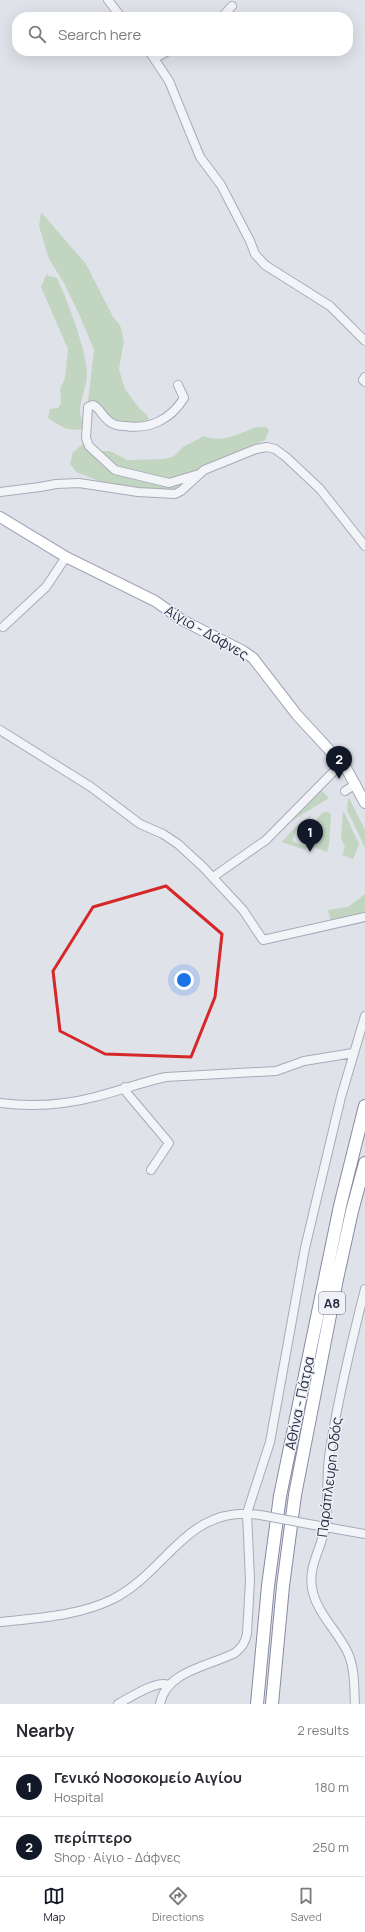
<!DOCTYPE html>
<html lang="en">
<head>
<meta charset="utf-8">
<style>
	body { margin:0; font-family:Manrope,sans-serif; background:#f7f7f7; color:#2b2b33 }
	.you { position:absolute; left:184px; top:980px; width:14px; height:14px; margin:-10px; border:3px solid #fff; border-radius:50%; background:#1a73e8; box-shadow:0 0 0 6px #1a73e833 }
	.badge { display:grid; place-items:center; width:26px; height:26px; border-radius:50%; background:#111827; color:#fff; font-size:13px; font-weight:700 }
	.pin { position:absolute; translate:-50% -33px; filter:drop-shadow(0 1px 2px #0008) }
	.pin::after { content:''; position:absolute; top:21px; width:14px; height:12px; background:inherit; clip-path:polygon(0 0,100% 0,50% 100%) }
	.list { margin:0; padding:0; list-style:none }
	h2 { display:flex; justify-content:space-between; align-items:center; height:52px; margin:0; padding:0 16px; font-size:17px }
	h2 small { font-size:13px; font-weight:400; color:#7c7c81 }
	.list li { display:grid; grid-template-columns:26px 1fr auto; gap:12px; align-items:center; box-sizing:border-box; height:60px; padding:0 16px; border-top:1px solid #e1e1e2 }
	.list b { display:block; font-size:15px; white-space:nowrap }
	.list p { margin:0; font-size:13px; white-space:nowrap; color:#7c7c81 }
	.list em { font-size:13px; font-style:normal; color:#7c7c81 }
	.icon { flex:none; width:22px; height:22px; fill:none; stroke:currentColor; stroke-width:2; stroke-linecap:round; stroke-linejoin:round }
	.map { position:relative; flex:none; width:365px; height:1704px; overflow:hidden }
	.search { position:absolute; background:#fff; box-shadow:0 4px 16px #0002; left:12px; right:12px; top:12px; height:44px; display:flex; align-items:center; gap:10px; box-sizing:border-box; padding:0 14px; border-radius:16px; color:#7c7c81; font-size:15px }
	.sheet { height:172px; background:#fff }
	nav { display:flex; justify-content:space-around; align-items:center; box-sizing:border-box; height:56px; border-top:1px solid #e1e1e2; background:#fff; font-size:11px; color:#7c7c81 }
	nav a { display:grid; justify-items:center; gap:2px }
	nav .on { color:#111827 }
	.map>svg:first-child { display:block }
	.green { fill:#c1d5c0 }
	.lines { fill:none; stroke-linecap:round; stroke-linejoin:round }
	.minor-casing { stroke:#a8abb8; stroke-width:10 }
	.major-casing { stroke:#9ea3b7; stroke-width:12 }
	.highway-casing { stroke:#868ba2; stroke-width:14 }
	.minor { stroke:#f3f4f8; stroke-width:8 }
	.major { stroke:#fff; stroke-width:10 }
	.highway { stroke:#fff; stroke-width:12 }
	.minor-bridge-casing { stroke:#a8abb8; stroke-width:10; stroke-linecap:butt }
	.minor-bridge { stroke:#f3f4f8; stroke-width:8 }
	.marked { fill:none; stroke:#d62828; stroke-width:3; stroke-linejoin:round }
	.labels { text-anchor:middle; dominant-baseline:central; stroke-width:3; stroke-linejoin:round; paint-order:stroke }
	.shield { fill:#eff1f7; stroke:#636779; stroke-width:1 }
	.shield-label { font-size:13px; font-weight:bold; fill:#272c43 }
	.street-label { font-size:14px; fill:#272c43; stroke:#eff1f7 }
</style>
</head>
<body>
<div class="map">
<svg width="365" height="1704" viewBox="0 0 365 1704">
	<rect width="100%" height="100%" fill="#e0e2ea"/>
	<!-- green -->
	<path class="green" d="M41,212L86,264L113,317L120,325L124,341L119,369L125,389L140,409L147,415L149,422L146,424L116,423L103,411L100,405L96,402H88L94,350L79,314L64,283L49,259L39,226Z
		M46,275L57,278C68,302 85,346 87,372C88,385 80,398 80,411C80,418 84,422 82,429C67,432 60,426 48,418L50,409L58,408L61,403L60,389L65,378L68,349L41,287Z
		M257,427H266L269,430L265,440L206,465L180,487L173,490L154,491L107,484L76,472L70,464L73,452L84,443L97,451H110L127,460L165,459L174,456L183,447L204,436C224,444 239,433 257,427Z
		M321,790L329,798L290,822Z
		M349,798L365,830V848L347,810L348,799Z
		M343,810L359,844L353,859L342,855L345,847L341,838Z
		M324,812H329L331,815L329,845L327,852L307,845L318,817Z
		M311,815L308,825L302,823L298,826L292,841L307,847L305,850L282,842L295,827Z
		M365,894V913L331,921L328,910L348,907Z"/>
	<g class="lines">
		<!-- minor casing -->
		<g class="minor-casing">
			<path id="minor" d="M108,0L121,17
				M222,17L232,6
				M149,51L169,81L200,157L221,185L250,241L255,254L265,265L330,306L365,341
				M155,58L168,51
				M365,377L363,380L365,382
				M178,385L184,398C171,419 150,430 125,426C120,426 114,425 110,422C104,418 101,411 95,406L93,405L88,407L86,438L89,446L115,470L169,483L199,474
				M0,492L40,487L56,484L79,483L138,492L175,494L181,491L204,470L256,449L267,447L275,449L286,457L320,489L365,546
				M3,627L46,587L66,557
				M0,730L91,787L140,824L163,834L178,844L203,867L243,910L263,940L365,917
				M345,791L356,784
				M213,877L266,840L342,763
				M125,1087L127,1093L169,1143L151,1170
				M0,1103C32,1107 64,1105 95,1097C119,1091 142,1082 166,1077L276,1071L304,1061L353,1053
				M314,1525L365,1534
				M0,1622C37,1618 79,1616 113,1599C167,1572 188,1503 260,1515
				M118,1704C129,1698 158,1679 169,1685
				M160,1704C166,1671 209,1666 235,1653C242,1647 245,1643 247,1634L250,1580L247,1513L270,1442L305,1248L341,1097L365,1016
				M355,1704C354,1686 355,1667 347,1651C336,1629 316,1612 312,1588C308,1565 322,1548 325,1527C329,1504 326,1480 329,1457C337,1401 351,1344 365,1289"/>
		</g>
		<!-- major casing -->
		<g class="major-casing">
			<path id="major" d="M0,517L66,557L155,601L182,620L243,651L253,658L297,715L346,768L365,803"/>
		</g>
		<!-- highway casing -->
		<g class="highway-casing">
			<path id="highway" d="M257,1704L268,1586L280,1496L340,1206L365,1106
				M272,1704L283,1586L295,1495L337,1279L352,1211L365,1163"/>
		</g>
		<!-- minor -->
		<use href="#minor" class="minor"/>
		<!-- major -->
		<use href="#major" class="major"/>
		<!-- highway -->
		<use href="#highway" class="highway"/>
		<!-- minor-bridge casing -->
		<g class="minor-bridge-casing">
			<path id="minor-bridge" d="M260,1515L314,1525"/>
		</g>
		<!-- minor-bridge -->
		<use href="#minor-bridge" class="minor-bridge"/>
	</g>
	<!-- marked area -->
	<path class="marked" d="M166,886L222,934L215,997L191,1057L105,1054L60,1031L53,971L93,907Z"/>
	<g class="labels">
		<!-- shield labels -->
		<rect class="shield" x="319" y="1292" width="26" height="22" rx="3"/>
		<g class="shield-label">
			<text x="332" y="1303">Α8</text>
		</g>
		<!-- street labels -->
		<g class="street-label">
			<text transform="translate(207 632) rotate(30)">Αίγιο - Δάφνες</text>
			<text transform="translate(299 1403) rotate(-78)">Αθήνα - Πάτρα</text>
			<text transform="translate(329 1477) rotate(-83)">Παράπλευρη Οδός</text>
		</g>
	</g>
</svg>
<div class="you"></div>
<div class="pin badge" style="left:310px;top:852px">1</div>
<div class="pin badge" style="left:339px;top:779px">2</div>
<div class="search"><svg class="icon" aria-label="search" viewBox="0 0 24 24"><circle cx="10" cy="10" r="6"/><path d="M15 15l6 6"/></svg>Search here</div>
</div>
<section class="sheet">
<h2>Nearby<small>2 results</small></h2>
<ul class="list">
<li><span class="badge">1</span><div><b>Γενικό Νοσοκομείο Αιγίου</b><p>Hospital</p></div><em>180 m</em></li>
<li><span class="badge">2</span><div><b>περίπτερο</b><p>Shop · Αίγιο - Δάφνες</p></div><em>250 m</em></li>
</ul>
</section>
<nav>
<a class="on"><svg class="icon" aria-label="map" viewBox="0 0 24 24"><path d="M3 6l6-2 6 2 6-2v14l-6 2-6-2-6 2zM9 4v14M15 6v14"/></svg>Map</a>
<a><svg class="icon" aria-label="directions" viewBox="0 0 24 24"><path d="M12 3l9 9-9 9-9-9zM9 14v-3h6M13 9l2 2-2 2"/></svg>Directions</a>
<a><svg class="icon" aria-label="saved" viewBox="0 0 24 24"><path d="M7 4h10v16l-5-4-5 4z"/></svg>Saved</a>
</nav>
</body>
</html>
